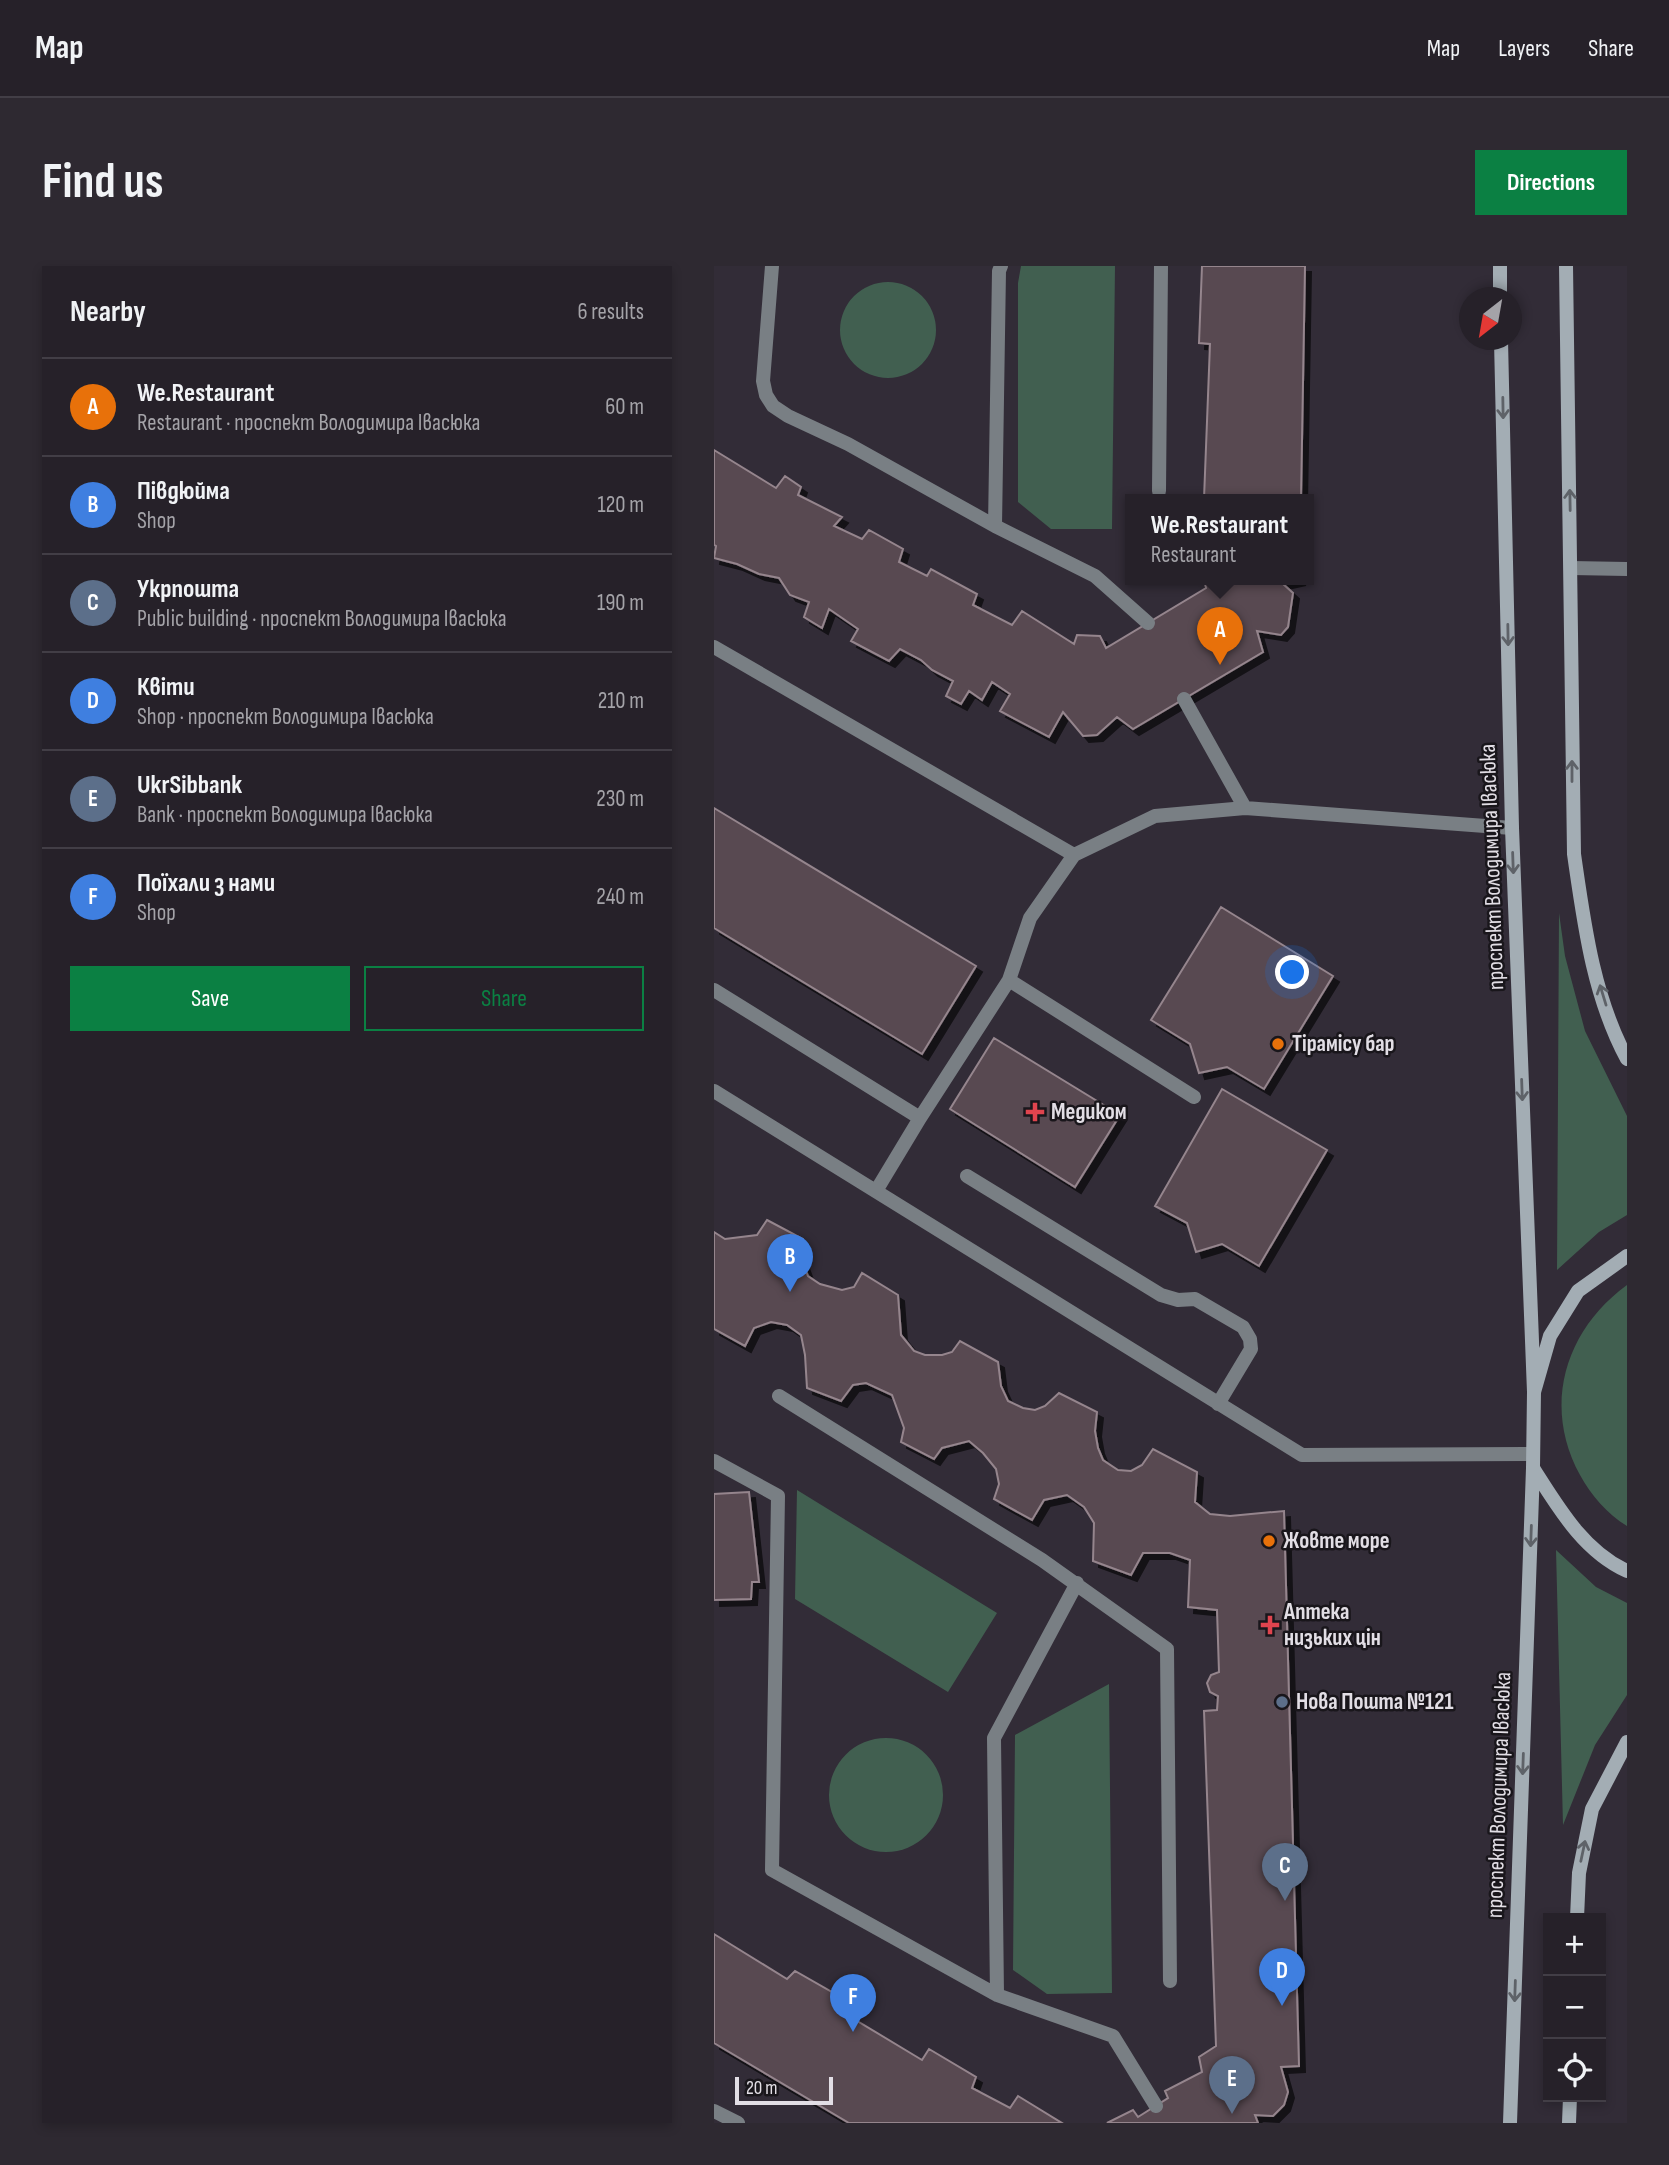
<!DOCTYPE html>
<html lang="en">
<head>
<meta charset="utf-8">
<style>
	body { margin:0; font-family:"Sofia Sans Condensed",sans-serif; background:#2e2931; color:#f1f3f6 }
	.controls { position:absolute; right:21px; bottom:21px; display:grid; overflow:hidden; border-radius:0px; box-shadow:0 4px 10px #0003 }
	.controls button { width:63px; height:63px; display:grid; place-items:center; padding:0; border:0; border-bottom:2px solid #423e46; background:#262129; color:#f1f3f6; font:35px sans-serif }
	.compass { position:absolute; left:745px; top:21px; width:63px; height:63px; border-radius:50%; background:#262129; box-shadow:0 4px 10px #0003; rotate:211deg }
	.scale { position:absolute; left:21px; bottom:18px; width:98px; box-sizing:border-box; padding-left:7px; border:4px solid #e2dee5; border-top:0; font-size:19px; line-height:24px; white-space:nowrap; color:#e2dee5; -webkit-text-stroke:5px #19161b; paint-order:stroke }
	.you { position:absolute; left:579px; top:707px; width:24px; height:24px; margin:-18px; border:5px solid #fff; border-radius:50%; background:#1a73e8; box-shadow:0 0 0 10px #1a73e833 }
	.badge { display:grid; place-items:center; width:46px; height:46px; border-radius:50%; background:#0b8043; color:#fff; font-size:23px; font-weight:700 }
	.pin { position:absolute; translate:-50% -58px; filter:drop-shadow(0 2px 4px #0008) }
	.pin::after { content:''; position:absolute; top:37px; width:24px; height:21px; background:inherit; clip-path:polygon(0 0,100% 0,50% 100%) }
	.popup { position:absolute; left:411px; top:228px; width:189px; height:91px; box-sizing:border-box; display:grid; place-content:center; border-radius:0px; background:#262129; filter:drop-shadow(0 2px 5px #0005); font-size:23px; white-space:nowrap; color:#a4a3a8 }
	.popup b { font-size:26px; color:#f1f3f6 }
	.popup::after { content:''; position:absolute; left:50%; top:100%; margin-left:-14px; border:14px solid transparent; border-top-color:#262129 }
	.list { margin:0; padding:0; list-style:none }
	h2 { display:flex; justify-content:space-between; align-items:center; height:91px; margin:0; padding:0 28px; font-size:30px }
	h2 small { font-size:23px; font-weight:400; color:#a4a3a8 }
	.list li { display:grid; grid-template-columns:46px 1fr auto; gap:21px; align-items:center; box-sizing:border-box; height:98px; padding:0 28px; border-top:2px solid #423e46 }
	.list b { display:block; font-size:26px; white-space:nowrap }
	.list p { margin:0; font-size:23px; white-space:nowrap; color:#a4a3a8 }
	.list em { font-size:23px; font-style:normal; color:#a4a3a8 }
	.actions { display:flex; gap:14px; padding:21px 28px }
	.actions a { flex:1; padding:16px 0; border:2px solid #0b8043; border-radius:0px; text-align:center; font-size:24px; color:#0b8043 }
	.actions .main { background:#0b8043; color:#fff }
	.icon { flex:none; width:38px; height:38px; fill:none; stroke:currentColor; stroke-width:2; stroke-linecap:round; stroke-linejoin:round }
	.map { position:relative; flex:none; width:913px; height:1857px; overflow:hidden; border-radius:0px }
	header { display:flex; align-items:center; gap:42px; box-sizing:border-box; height:98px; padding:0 35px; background:#262129; border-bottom:2px solid #423e46 }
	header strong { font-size:33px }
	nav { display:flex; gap:38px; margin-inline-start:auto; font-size:24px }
	.intro { display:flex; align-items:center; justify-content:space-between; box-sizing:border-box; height:168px; padding:0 42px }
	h1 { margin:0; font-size:49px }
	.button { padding:18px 32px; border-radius:0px; background:#0b8043; color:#fff; font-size:24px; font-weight:700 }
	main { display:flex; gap:42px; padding:0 42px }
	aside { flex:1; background:#262129; border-radius:0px; box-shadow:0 4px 10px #0003 }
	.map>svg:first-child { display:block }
	.green { fill:#415f50 }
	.building { fill:#584951; stroke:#95858d; stroke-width:2; filter:url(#shadow) }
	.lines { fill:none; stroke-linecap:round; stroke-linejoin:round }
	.lane { stroke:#797f84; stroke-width:14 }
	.secondary { stroke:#a3adb4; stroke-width:14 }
	.oneway { stroke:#5e6268 }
	.food-dot { fill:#e8710a; stroke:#19161b; stroke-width:2.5 }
	.health-dot { fill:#e0444e; stroke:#19161b; stroke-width:2.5 }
	.service-dot { fill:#5c6f8a; stroke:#19161b; stroke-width:2.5 }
	.labels { text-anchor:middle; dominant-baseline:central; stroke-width:5; stroke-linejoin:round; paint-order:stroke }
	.street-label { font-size:23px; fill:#e2dee5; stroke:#19161b }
	.poi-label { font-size:23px; font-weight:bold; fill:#e2dee5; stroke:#19161b; text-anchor:start }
</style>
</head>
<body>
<header>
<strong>Map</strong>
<nav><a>Map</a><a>Layers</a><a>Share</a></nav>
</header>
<div class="intro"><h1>Find us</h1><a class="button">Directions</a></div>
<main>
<aside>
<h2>Nearby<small>6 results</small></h2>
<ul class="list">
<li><span class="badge" style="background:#e8710a">A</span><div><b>We.Restaurant</b><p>Restaurant · проспект Володимира Івасюка</p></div><em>60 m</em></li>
<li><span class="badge" style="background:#3f7fe0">B</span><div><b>Півдюйма</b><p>Shop</p></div><em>120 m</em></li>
<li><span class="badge" style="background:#5c6f8a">C</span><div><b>Укрпошта</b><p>Public building · проспект Володимира Івасюка</p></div><em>190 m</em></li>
<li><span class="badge" style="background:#3f7fe0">D</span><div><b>Квiти</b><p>Shop · проспект Володимира Івасюка</p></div><em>210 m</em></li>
<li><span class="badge" style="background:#5c6f8a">E</span><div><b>UkrSibbank</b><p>Bank · проспект Володимира Івасюка</p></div><em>230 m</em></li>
<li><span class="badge" style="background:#3f7fe0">F</span><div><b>Поїхали з нами</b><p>Shop</p></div><em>240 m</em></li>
</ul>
<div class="actions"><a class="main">Save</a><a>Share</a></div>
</aside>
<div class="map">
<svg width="913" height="1857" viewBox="0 0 913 1857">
	<defs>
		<filter id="shadow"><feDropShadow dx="6" dy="6" stdDeviation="0" flood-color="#0009"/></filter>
	</defs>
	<rect width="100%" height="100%" fill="#322c37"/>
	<!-- green -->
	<path class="green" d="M307,0H401L398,263H337L304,236V17Z
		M126 64a48 48 0 1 1 96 0a48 48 0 1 1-96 0Z
		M845,647L851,690L871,765L913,850V949L885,966L843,1004Z
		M913,1019V1260C893,1248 877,1229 866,1209C828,1140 851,1064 913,1019Z
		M83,1224L283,1347L234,1426L81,1333Z
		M842,1284L882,1321L913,1337V1429L881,1479L849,1559Z
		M395,1418L398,1727L333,1728L299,1704L301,1469Z
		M115 1529a57 57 0 1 1 114 0a57 57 0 1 1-114 0Z"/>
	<!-- building -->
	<path class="building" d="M488,0H591L587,233H490L496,78L485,77Z
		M0,184L62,222L71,210L87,221L84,229L128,251L120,260L148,273L155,264L189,283L185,296L213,310L217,303L263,328L259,339L298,359L308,345L360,378L363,369L386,370L392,382L492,322L490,313H586L568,317L579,327L574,361L567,369L543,365L549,386L419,463L403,451L383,469L369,470L349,446L335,471L286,445L296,428L278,416L268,434L255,425L247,438L232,430L239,415L218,404L207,394L186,383L175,395L137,375L144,363L115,343L108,362L90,351L95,336L76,329L65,312L45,308L23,298L0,292L2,280L0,279Z
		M0,542L262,700L208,788L0,662Z
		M507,641L619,710L550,823L513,801L485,807L476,778L437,754Z
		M280,772L406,849L361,921L236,843Z
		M508,823L613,884L545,1000L508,978L482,986L473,957L441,940Z
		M53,954L89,973L88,994L94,1010L106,1018L128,1024L140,1021L148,1007L184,1029L187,1069L200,1085L211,1089H228L238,1086L246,1075L284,1096L287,1120L294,1135L309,1142L321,1144L331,1140L345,1127L383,1146L381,1165L384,1182L389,1194L404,1204L417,1205L428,1199L439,1183L483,1206L481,1236L496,1248L516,1250L570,1245L585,1800L567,1801L574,1826L570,1839L559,1850L541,1849L544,1857H393L419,1844L424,1851L454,1832L451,1825L488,1806L485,1791L502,1780L490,1445L503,1444L504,1430L496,1426L493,1417L497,1409L505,1406L503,1344L474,1341L476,1294L456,1287H429L417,1309L379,1295L380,1257L370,1241L353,1229L330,1234L318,1254L280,1233L285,1218L282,1203L269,1187L255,1175L228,1182L220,1193L187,1176L190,1162L178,1129L152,1117L139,1119L127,1135L93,1122L91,1089L87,1069L73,1059L57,1056L40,1062L31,1080L0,1063V966L11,973L43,969Z
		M35,1226L45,1316H38L37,1333L0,1334V1228Z
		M0,1668L73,1713L81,1705L130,1733L125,1744L208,1794L215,1783L262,1811L258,1822L296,1842L304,1830L348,1857H135L0,1777Z"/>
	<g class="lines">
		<!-- lane -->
		<path class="lane" d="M58,0L49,115L52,129L59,140L74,150L134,178L281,260L381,310L434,357
			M445,225L447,0
			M281,260L285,5L287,0
			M857,302L913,303
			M0,381L360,589
			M470,433L531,542
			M295,714L480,831
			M0,724L206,852
			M0,825L588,1189L819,1188
			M253,910L447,1029L464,1034L481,1033L529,1061L536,1073L537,1083L504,1138
			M162,925L206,852L295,714L316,652L360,589L441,550L531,542L798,562
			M65,1130L328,1294L453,1383L456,1715
			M0,1195L64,1230L58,1604L283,1729L399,1770L442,1840
			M283,1729L280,1472L363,1317
			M0,1845L24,1857"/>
		<!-- secondary -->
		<path class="secondary" d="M786,0V32
			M852,0L860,588C870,657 879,730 913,793
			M787,74L798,562L820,1126
			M819,1202C844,1241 869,1285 913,1305
			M863,1652L865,1607L878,1543L913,1476
			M796,1857L819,1202L820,1126L836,1070L864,1025L913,990
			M855,1857L856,1831"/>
	</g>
	<!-- one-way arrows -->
	<defs><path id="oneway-shaft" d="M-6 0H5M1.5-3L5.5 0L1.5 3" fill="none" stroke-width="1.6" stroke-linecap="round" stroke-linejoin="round" transform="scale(1.75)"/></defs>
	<g class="oneway">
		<use href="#oneway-shaft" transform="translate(789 142) rotate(89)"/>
		<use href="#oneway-shaft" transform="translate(856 234) rotate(-91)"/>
		<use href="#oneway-shaft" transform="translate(794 369) rotate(89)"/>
		<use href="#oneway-shaft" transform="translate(858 505) rotate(-90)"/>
		<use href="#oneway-shaft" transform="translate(799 597) rotate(88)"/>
		<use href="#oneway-shaft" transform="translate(889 729) rotate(-107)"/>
		<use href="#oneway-shaft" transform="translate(808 824) rotate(88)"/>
		<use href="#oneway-shaft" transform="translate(817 1270) rotate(92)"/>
		<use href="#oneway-shaft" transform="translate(809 1498) rotate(92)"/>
		<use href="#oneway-shaft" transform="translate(869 1585) rotate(-78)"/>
		<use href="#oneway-shaft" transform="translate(801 1725) rotate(92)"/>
	</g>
	<!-- markers -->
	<g class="food-dot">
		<circle cx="564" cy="778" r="7"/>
		<circle cx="555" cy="1275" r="7"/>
	</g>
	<g class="health-dot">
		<path d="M317.5 835.5h7v7h7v7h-7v7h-7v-7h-7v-7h7z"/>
		<path d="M552.5 1348.5h7v7h7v7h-7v7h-7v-7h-7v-7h7z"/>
	</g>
	<circle class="service-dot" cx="568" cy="1436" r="7"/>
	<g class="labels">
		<!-- street labels -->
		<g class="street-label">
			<text transform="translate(778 601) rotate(-92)">проспект Володимира Івасюка</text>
			<text transform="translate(785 1529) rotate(-88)">проспект Володимира Івасюка</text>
		</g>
		<!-- poi labels -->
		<g class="poi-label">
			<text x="578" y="778">Тірамісу бар</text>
			<text x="337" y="846">Медиком</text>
			<text x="569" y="1275">Жовте море</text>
			<text x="570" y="1346">Аптека<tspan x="570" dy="26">низьких цін</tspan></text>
			<text x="582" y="1436">Нова Пошта №121</text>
		</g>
	</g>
</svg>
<div class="controls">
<button>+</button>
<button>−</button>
<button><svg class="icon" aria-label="locate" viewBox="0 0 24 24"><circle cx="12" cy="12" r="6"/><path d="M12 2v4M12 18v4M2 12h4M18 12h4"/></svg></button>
</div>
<svg class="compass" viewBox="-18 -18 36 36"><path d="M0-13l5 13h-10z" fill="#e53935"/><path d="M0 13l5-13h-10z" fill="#a4a3a8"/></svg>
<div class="scale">20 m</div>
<div class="you"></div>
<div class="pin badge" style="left:506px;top:399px;background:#e8710a">A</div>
<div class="popup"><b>We.Restaurant</b>Restaurant</div>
<div class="pin badge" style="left:76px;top:1026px;background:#3f7fe0">B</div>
<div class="pin badge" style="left:571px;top:1635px;background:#5c6f8a">C</div>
<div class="pin badge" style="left:568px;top:1740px;background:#3f7fe0">D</div>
<div class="pin badge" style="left:518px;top:1848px;background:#5c6f8a">E</div>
<div class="pin badge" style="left:139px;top:1766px;background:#3f7fe0">F</div>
</div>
</main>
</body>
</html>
